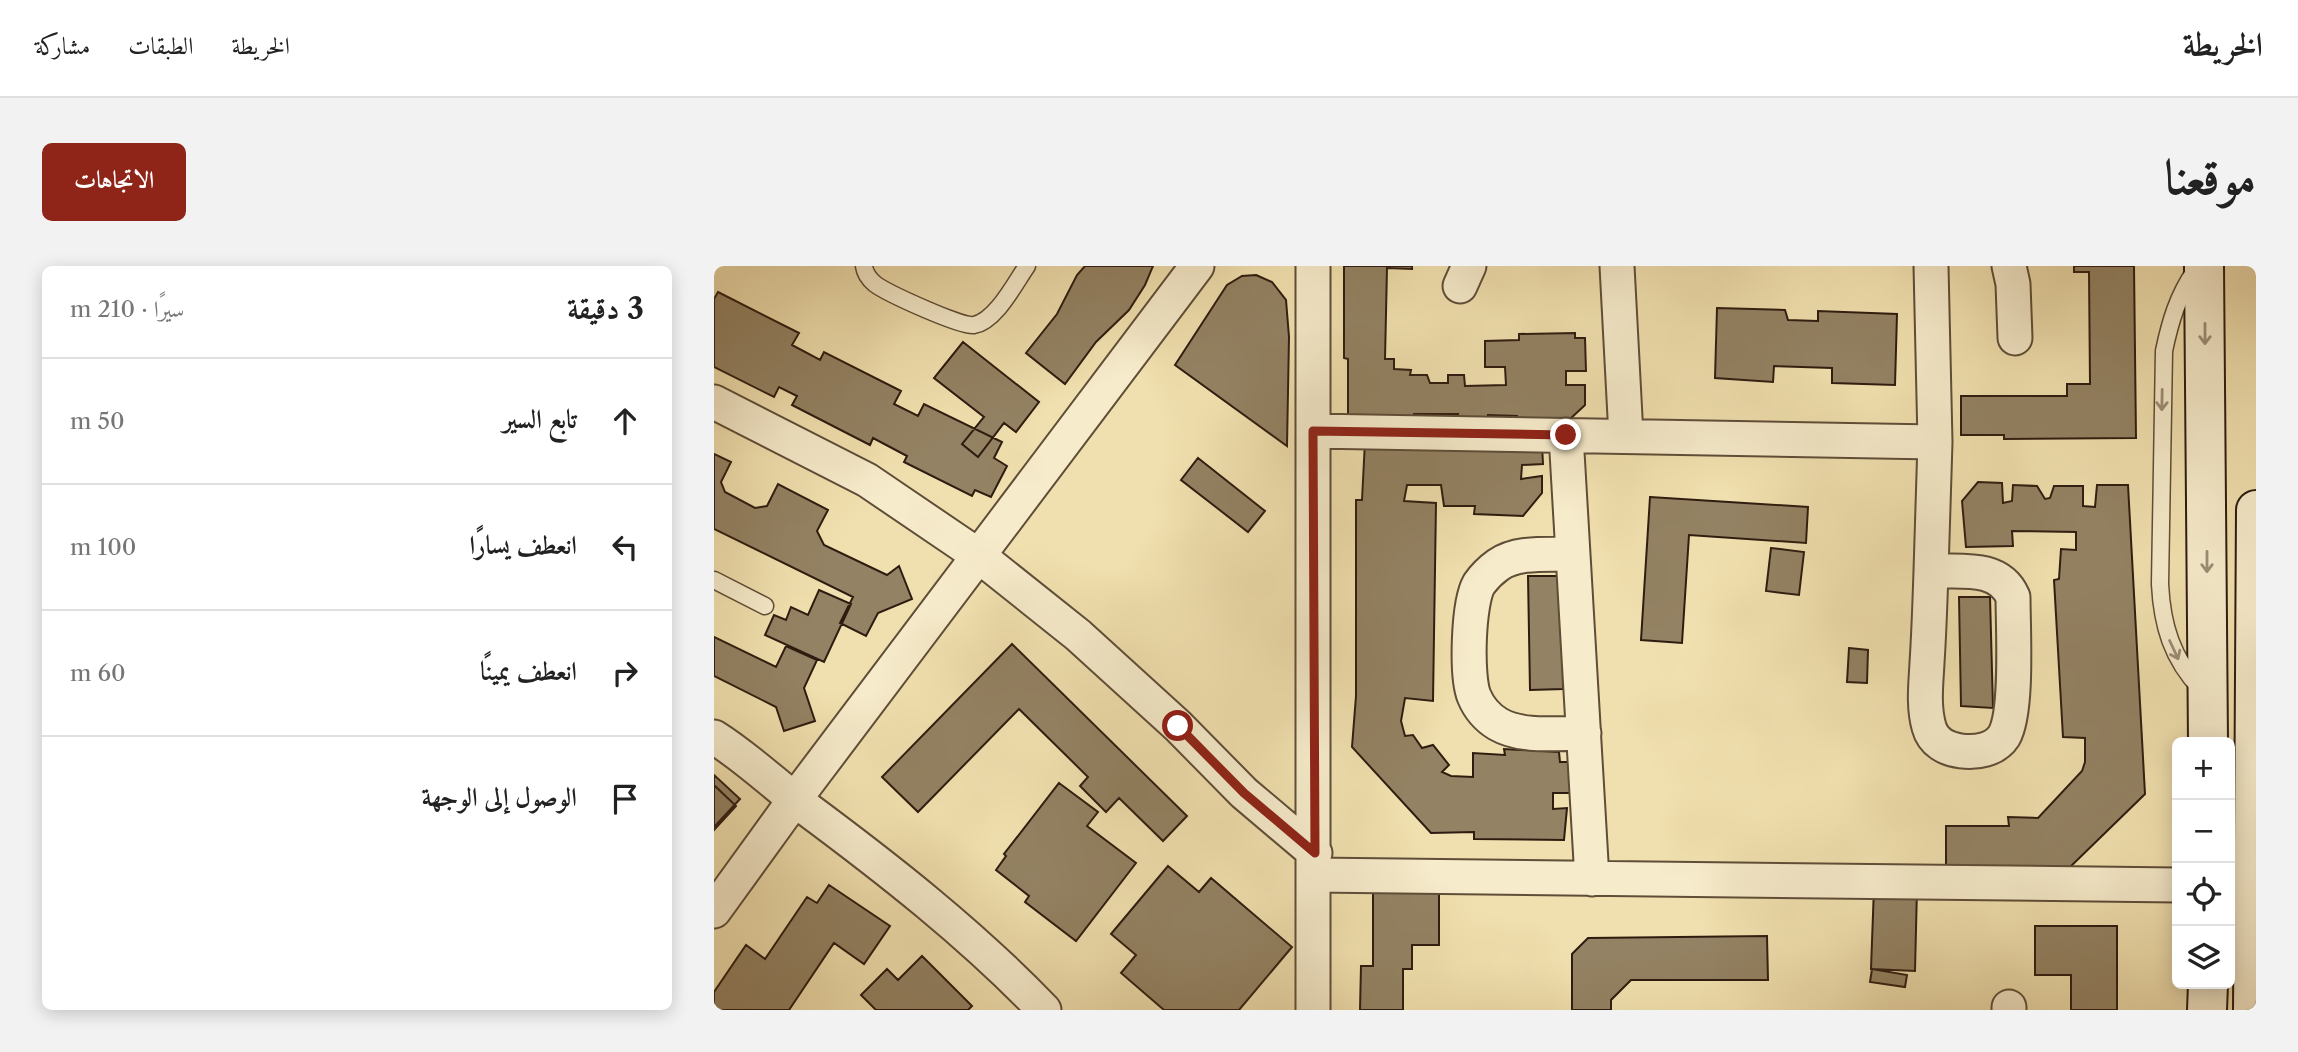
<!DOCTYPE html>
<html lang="ar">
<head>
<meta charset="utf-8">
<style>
	body { margin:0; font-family:"Libre Caslon Text",Amiri,serif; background:#f2f2f2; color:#222; direction:rtl }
	.controls { position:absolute; right:21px; bottom:21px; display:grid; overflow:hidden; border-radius:10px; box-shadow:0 4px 18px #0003 }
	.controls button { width:63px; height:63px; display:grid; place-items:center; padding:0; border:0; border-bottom:2px solid #e0e0e0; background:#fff; color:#222; font:35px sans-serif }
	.stop { position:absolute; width:21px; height:21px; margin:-16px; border:5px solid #8f2418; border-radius:50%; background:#fff }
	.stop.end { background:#8f2418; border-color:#fff; box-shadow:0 2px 7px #0008 }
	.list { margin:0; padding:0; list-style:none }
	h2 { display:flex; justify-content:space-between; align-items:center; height:91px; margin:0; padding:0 28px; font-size:30px }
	h2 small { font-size:23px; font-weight:400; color:#767676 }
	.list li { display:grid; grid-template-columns:46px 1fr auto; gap:21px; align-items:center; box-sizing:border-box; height:126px; padding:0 28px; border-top:2px solid #e0e0e0 }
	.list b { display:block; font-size:26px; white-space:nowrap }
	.list em { font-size:23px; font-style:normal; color:#767676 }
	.icon { flex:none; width:38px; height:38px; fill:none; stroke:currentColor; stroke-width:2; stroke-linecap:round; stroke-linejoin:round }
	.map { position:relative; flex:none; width:1542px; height:744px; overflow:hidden; direction:ltr; border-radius:10px }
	header { display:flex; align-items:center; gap:42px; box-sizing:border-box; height:98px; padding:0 35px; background:#fff; border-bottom:2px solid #e0e0e0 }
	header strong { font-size:33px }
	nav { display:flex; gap:38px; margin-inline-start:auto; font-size:24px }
	.intro { display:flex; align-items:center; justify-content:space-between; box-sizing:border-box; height:168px; padding:0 42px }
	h1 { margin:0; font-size:49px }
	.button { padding:18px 32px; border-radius:10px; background:#8f2418; color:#fff; font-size:24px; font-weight:700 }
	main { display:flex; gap:42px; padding:0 42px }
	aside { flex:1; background:#fff; border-radius:10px; box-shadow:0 4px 18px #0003 }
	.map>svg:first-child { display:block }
	.building { fill:#938263; stroke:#2e1c10; stroke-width:2 }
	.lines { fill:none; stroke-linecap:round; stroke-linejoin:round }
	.service-casing { stroke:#5f4d38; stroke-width:19 }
	.minor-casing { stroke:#5f4d38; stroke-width:37 }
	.secondary-casing { stroke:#2e1c10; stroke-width:42 }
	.service { stroke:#f6ebcb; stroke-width:16 }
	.minor { stroke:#f6ebcb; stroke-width:33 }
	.secondary { stroke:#f6ebcb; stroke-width:38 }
	.oneway { stroke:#9c8e77 }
	.route { stroke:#8f2418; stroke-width:9 }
</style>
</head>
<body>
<header>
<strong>الخريطة</strong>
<nav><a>الخريطة</a><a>الطبقات</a><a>مشاركة</a></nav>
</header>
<div class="intro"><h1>موقعنا</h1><a class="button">الاتجاهات</a></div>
<main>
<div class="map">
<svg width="1542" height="744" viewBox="0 0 1542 744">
	<rect width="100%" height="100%" fill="#f1e0af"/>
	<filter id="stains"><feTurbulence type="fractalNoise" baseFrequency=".00286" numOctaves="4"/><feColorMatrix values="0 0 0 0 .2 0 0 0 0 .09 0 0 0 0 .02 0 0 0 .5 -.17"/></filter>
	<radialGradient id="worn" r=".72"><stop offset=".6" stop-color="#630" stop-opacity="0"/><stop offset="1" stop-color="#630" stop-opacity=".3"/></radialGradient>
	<!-- building -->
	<path class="building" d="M371,0H439L431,19L415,44L382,76L351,118L312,87L343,48L363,9Z
		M630,0H698V3L673,2L671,93H680V103L697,104L696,109H713L716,117H734V109H750L751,120L792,119L791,101H771V75L805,74V68L861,67V72H871L872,105H852V119H871V139L855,154L803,153V150L774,149V155L743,154L744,148H700V153L634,152V93L630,92Z
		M1360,0H1420L1422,172L1290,173V169H1247V130H1353V118H1376L1375,6H1360Z
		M542,9L558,16L572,34L575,71L573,180L461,99L513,19L528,10Z
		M4,26L85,67L78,79L106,94L110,86L187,125L180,138L204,150L210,138L288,176L280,192L293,200L277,231L261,224L258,230L190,196L193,190L159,172L156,179L78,139L83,130L65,121L60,131L0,101V33Z
		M1003,42L1071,44L1074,54L1104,55V45L1183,48L1181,119L1118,117V102L1060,100L1059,116L1001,112Z
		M249,76L325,136L302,166L290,157L264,191L248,178L270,151L220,112Z
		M651,175L828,179L829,198L808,199L807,213L828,210V227L809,250L760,248L761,240H730L727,219H693L690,235L722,237L719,435L691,432L687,455L691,470L699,469L708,482L719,479L735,499L728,506L737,510L759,511V487L791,489L790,483L845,486L846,496H856V527H839V543L853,542L850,574L760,573V566L717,567L638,481L642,430V234H648Z
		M0,188L17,196L7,216L11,226L41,242L53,240L64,218L114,244L103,265L110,279L173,309L185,300L198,333L164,347L152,370L126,357L139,331L0,263Z
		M484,192L551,245L534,266L467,214Z
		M1264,216L1288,217L1289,237L1298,235L1299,219L1323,220L1331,233L1336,232L1340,220H1369V240L1381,241L1383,219H1414L1431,528L1353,604L1232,600V560H1295L1294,551L1324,552L1368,505L1371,496V472L1349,471L1340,314L1345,313L1347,283L1362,284V266L1298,265L1299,280L1252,281L1248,235Z
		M936,231L1094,241L1092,277L975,269L968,377L927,374Z
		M1057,282L1090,286L1085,329L1052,325Z
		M814,310H848L849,423L816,424Z
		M105,324L137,338L110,396L51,369L60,349L72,354L77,341L94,349Z
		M1245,331H1276L1279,442L1247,440Z
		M0,371L62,401L72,380L103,394L90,422L101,455L70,465L62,441L0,410Z
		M298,378L473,550L449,575L405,532L392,546L366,520L374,511L305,443L204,546L168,511Z
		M1135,382L1154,384L1153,417L1133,416Z
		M0,509L26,533L0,561Z
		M345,517L384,546L373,560L422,597L362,675L311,636L315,630L282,604L292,590L290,588Z
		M0,519L22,540L0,564Z
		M454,600L485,626L497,612L578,681L525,744H450L407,707L422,689L397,668Z
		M115,619L176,660L150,698L120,677L75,744H0V726L32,679L51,693L93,631L103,637Z
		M1160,621L1203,622L1201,705L1157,703Z
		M659,622L725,626V679H698V703H689V744H646L647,700H659Z
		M1321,660H1403V744H1357V709H1321Z
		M1053,670L1054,714H917L897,734V744H858V688L874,672Z
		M208,690L258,740L254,744H162L147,729L173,703L184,714Z
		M1158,703L1193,709L1191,721L1156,716Z"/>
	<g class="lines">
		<!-- service casing -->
		<g class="service-casing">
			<path id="service" d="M150,0C151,8 155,13 161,18C173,27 247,61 260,59C282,55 301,17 313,0
				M1481,5C1464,29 1456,56 1450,85L1446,318C1448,359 1458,393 1487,423
				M0,314L51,340"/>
		</g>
		<!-- minor casing -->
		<g class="minor-casing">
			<path id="minor" d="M599,0V744
				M903,0L912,170
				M1217,0L1221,176L1217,305
				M1295,0L1299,18L1301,72
				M746,20L755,0
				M0,136L153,214L265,290L364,369L464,460L530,527L601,587
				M599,165L1221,176
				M852,169L878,613
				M858,288C835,289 804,285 784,299C777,304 770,311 765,318C754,337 752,410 760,430C765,442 774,452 784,458C808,472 843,467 870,467
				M1217,305C1248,306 1285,299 1299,331C1299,362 1304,446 1290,470C1281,484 1262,487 1247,485C1232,483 1219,476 1215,461C1209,440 1212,417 1213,397C1215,366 1216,336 1217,305Z
				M0,471C32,491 59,517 89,540C174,603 257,668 330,744
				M600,609L1463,619
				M0,645L81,533L483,0
				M1295,741V744"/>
		</g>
		<!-- secondary casing -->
		<g class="secondary-casing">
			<path id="secondary" d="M1490,0L1494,476
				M1493,744L1494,718
				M1539,744L1542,244"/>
		</g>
		<!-- service -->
		<use href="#service" class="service"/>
		<!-- minor -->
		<use href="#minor" class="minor"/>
		<!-- secondary -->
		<use href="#secondary" class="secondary"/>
	</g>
	<!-- one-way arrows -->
	<defs><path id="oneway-shaft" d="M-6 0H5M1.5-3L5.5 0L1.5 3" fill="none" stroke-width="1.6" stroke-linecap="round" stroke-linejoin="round" transform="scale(1.75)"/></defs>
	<g class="oneway">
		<use href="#oneway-shaft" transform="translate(1491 68) rotate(90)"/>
		<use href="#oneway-shaft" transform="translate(1448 134) rotate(91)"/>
		<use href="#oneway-shaft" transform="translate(1493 296) rotate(90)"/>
		<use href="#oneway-shaft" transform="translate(1460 384) rotate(65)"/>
	</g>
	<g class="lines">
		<!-- route -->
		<path class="route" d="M464,460L530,527L601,587L599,165L852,169"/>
	</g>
	<rect width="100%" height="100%" filter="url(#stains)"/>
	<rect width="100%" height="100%" fill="url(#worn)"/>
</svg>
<div class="controls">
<button>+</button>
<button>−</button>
<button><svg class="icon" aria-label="locate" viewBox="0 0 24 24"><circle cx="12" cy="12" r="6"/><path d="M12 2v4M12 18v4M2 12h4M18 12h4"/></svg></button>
<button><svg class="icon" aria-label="layers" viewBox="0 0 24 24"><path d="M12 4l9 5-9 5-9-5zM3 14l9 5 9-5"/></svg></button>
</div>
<div class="stop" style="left:464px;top:460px"></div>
<div class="stop end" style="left:852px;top:169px"></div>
</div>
<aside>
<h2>3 دقيقة<small>سيرًا · 210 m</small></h2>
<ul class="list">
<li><svg class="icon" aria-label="ahead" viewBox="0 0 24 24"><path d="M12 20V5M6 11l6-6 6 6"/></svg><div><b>تابع السير</b></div><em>50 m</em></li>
<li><svg class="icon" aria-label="left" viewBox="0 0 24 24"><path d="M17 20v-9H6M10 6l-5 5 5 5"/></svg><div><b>انعطف يسارًا</b></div><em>100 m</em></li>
<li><svg class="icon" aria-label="right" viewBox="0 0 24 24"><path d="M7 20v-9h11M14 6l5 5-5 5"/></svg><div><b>انعطف يمينًا</b></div><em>60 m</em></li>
<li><svg class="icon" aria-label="arrive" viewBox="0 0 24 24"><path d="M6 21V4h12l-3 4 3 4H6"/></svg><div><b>الوصول إلى الوجهة</b></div></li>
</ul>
</aside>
</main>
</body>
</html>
